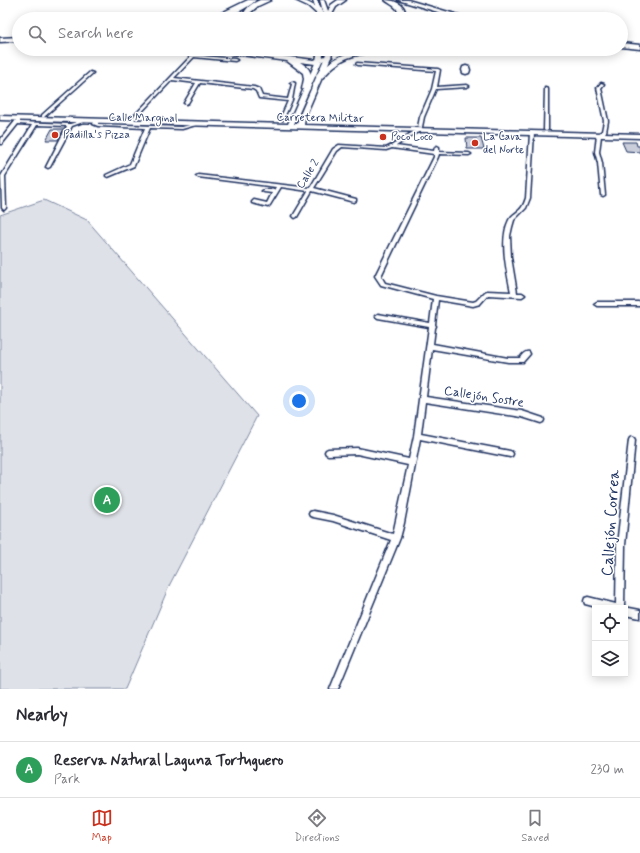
<!DOCTYPE html>
<html lang="en">
<head>
<meta charset="utf-8">
<style>
	body { margin:0; font-family:Mynerve,sans-serif; background:#f7f7f7; color:#2b2b33 }
	.controls { position:absolute; right:12px; bottom:12px; display:grid; overflow:hidden; border-radius:0px; box-shadow:0 2px 10px #0003 }
	.controls button { width:36px; height:36px; display:grid; place-items:center; padding:0; border:0; border-bottom:1px solid #e1e1e2; background:#fff; color:#2b2b33; font:20px sans-serif }
	.you { position:absolute; left:299px; top:401px; width:14px; height:14px; margin:-10px; border:3px solid #fff; border-radius:50%; background:#1a73e8; box-shadow:0 0 0 6px #1a73e833 }
	.badge { display:grid; place-items:center; width:26px; height:26px; border-radius:50%; background:#c8321e; color:#fff; font-size:13px; font-weight:700 }
	.pin { position:absolute; translate:-50% -50%; border:2px solid #fff; box-shadow:0 1px 4px #0006 }
	.list { margin:0; padding:0; list-style:none }
	h2 { display:flex; justify-content:space-between; align-items:center; height:52px; margin:0; padding:0 16px; font-size:17px }
	h2 small { font-size:13px; font-weight:400; color:#7c7c81 }
	.list li { display:grid; grid-template-columns:26px 1fr auto; gap:12px; align-items:center; box-sizing:border-box; height:56px; padding:0 16px; border-top:1px solid #e1e1e2 }
	.list b { display:block; font-size:15px; white-space:nowrap }
	.list p { margin:0; font-size:13px; white-space:nowrap; color:#7c7c81 }
	.list em { font-size:13px; font-style:normal; color:#7c7c81 }
	.icon { flex:none; width:22px; height:22px; fill:none; stroke:currentColor; stroke-width:2; stroke-linecap:round; stroke-linejoin:round }
	.map { position:relative; flex:none; width:640px; height:689px; overflow:hidden }
	.search { position:absolute; background:#fff; box-shadow:0 2px 10px #0003; left:12px; right:12px; top:12px; height:44px; display:flex; align-items:center; gap:10px; box-sizing:border-box; padding:0 14px; border-radius:22px; color:#7c7c81; font-size:15px }
	.sheet { height:108px; background:#fff }
	nav { display:flex; justify-content:space-around; align-items:center; box-sizing:border-box; height:56px; border-top:1px solid #e1e1e2; background:#fff; font-size:11px; color:#7c7c81 }
	nav a { display:grid; justify-items:center; gap:2px }
	nav .on { color:#c8321e }
	.map>svg:first-child { display:block }
	.green { fill:#dee1e7; stroke:#7c88a2 }
	.building { fill:#caceda; stroke:#1b2f5e }
	.lines { fill:none; stroke-linecap:round; stroke-linejoin:round }
	.street-casing { stroke:#1b2f5e; stroke-width:3 }
	.secondary-casing { stroke:#1b2f5e; stroke-width:3 }
	.highway-casing { stroke:#1b2f5e; stroke-width:3 }
	.street { fill:#fff; fill-rule:evenodd }
	.secondary { fill:#fff; fill-rule:evenodd }
	.highway { fill:#fff; fill-rule:evenodd }
	.poi-dot { fill:#c8321e; stroke:#fff; stroke-width:1.5 }
	.labels { text-anchor:middle; dominant-baseline:central; stroke-width:3; stroke-linejoin:round; paint-order:stroke }
	.far-street-label { font-size:11px; fill:#1b2f5e; stroke:#fff }
	.far-poi-label { font-size:11px; fill:#1b2f5e; stroke:#fff; text-anchor:start }
	.street-label { font-size:13px; fill:#1b2f5e; stroke:#fff }
	.near-street-label { font-size:16px; fill:#1b2f5e; stroke:#fff }
</style>
</head>
<body>
<div class="map">
<svg width="640" height="689" viewBox="0 0 640 689">
	<rect width="100%" height="100%" fill="#fff"/>
	<filter id="ink" filterUnits="userSpaceOnUse"><feTurbulence type="fractalNoise" baseFrequency=".025" numOctaves="2"/><feDisplacementMap in="SourceGraphic" scale="8" xChannelSelector="R" yChannelSelector="G"/><feConvolveMatrix kernelMatrix="1 2 1 2 8 2 1 2 1" color-interpolation-filters="sRGB"/></filter>
	<g filter="url(#ink)">
		<!-- green -->
		<path class="green" d="M44,200L87,220L257,416L170,584L125,689H0V215Z"/>
		<!-- building -->
		<path class="building" d="M52,129H64L58,140H46Z
			M466,138H481L484,149H467Z
			M622,142H636L637,146H640V152L626,151Z"/>
		<g class="lines">
			<!-- street casing -->
			<g class="street-casing">
				<path id="street" d="M192,55L235,59L237,60L235,61L194,57L174,78L254,87L259,89L262,96L288,99L292,84L290,83L292,82L295,83L292,100L283,120L280,119L288,101L259,98L256,91L253,89L200,83L188,103L186,104L184,103L196,83L172,80L134,120H132V118Z
					M357,63L438,69L440,70L437,87L467,85L469,86L467,87L436,89L424,117L422,127L420,128L418,127L420,117L432,89L436,71L358,65L356,64Z
					M466,66L469,67L470,70L469,73L466,74L463,73L462,70L463,67Z
					M90,72L93,73L44,117H42V115Z
					M601,83L604,84L601,88L608,121L606,132L601,136L599,152L602,163L605,195L603,196L601,195L598,163L595,152L597,135L602,131L604,121L597,88Z
					M545,88L548,89V130L546,131L544,130Z
					M16,120H20V122L70,124L84,120L86,121L72,126L50,167L48,168L46,167L67,126L37,125L5,176L6,208L4,210L2,208L1,176L32,125L18,124L2,144H0V140Z
					M95,120H99V121L98,123V124L182,127L194,124L196,125L182,129L150,128L134,166L108,177L106,176V175L130,164L145,128L98,126L93,124Z
					M421,129L423,130V131L416,133L396,146L434,151L435,147L437,146L439,147V152L469,153L471,154L469,155L439,154L438,157L381,276L385,283L436,296L473,302L476,301L485,292L487,291L511,292C507,272 499,240 509,220C512,214 519,212 522,207C524,204 525,201 526,198L530,133L532,132L534,133L530,198L526,208L514,220L512,227L510,236L511,257L517,293H522L525,295L522,297L488,295L480,304L473,306L438,300L435,325L436,326L435,328L433,344L508,358H520C522,355 525,351 529,352L530,354L523,362H508L432,349L426,397L522,411L543,418L544,420L543,422L541,423L522,417L425,402L421,434L510,451L512,452L513,454L512,456L510,457L420,439L404,523L400,538L338,689H330L391,540L333,521L313,517L310,516L309,514L310,512L313,511L333,515L393,534L408,465L357,454L328,455L326,454L325,452L326,450L328,449L357,448L409,459L414,436L429,327L378,318L375,316L378,314L430,323L433,299L381,285L375,276L434,157V154L392,148L386,150L342,147L337,151L314,188L356,199V201L354,202L312,191L297,217L295,218L293,216L308,191L281,187L270,205L268,207L252,203V202L254,200L267,203L272,193L264,192L262,191L264,190H274L276,187L198,177L196,176L198,175L310,188L333,149L339,145L386,148C399,143 407,133 421,129Z
					M597,302H640V306H597L594,304Z
					M632,437L634,438L635,440L625,545L624,607L640,610V618L625,615V608H600L585,604L584,601L585,598L588,597L616,604L617,545L629,440L630,438Z"/>
			</g>
			<!-- secondary casing -->
			<g class="secondary-casing">
				<path id="secondary" d="M313,0H317L325,19H319Z
					M320,0H324L331,19H325Z
					M318,49H324L322,61L294,124H297L299,117L325,57L327,49H333L331,57L305,117L304,125L640,134V138L0,120V116L288,124L316,61Z"/>
			</g>
			<!-- highway casing -->
			<g class="highway-casing">
				<path id="highway" d="M248,0H256C245,11 224,19 209,19Z
					M260,0H271L258,6L250,13L252,19H246L244,13C248,6 253,3 260,0Z
					M295,0C307,0 315,5 323,14L318,15L308,6Z
					M338,0H346L336,7L330,18H326L325,17L331,5Z
					M385,0C395,0 411,6 402,19H395C403,8 392,6 385,0Z
					M398,0H408L472,19H461Z
					M19,37V41L0,42V38Z
					M621,43L640,45V49L621,47Z
					M206,49H228L314,60L328,55L332,57L315,64L300,62C314,71 311,75 310,89L306,91L302,89L304,79L303,73L287,61L210,51Z
					M363,49H382L381,51C365,54 349,54 336,65C331,68 327,74 322,78H319L315,76C328,61 343,53 363,49Z"/>
			</g>
			<!-- street -->
			<use href="#street" class="street"/>
			<!-- secondary -->
			<use href="#secondary" class="secondary"/>
			<!-- highway -->
			<use href="#highway" class="highway"/>
		</g>
	</g>
	<!-- markers -->
	<g class="poi-dot">
		<circle cx="55" cy="135" r="4"/>
		<circle cx="383" cy="137" r="4"/>
		<circle cx="475" cy="143" r="4"/>
	</g>
	<g class="labels">
		<!-- far-street labels -->
		<g class="far-street-label">
			<text transform="translate(143 118) rotate(1)">Calle Marginal</text>
			<text transform="translate(320 118) rotate(1)">Carretera Militar</text>
			<text transform="translate(308 174) rotate(-58)">Calle 2</text>
		</g>
		<!-- far-poi labels -->
		<g class="far-poi-label">
			<text x="63" y="135">Padilla's Pizza</text>
			<text x="391" y="137">Poco Loco</text>
			<text x="483" y="137">La Cava<tspan x="483" dy="13">del Norte</tspan></text>
		</g>
		<!-- street labels -->
		<g class="street-label">
			<text transform="translate(484 397) rotate(9)">Callejón Sostre</text>
		</g>
		<!-- near-street labels -->
		<g class="near-street-label">
			<text transform="translate(611 523) rotate(-86)">Callejón Correa</text>
		</g>
	</g>
</svg>
<div class="controls">
<button><svg class="icon" aria-label="locate" viewBox="0 0 24 24"><circle cx="12" cy="12" r="6"/><path d="M12 2v4M12 18v4M2 12h4M18 12h4"/></svg></button>
<button><svg class="icon" aria-label="layers" viewBox="0 0 24 24"><path d="M12 4l9 5-9 5-9-5zM3 14l9 5 9-5"/></svg></button>
</div>
<div class="you"></div>
<div class="pin badge" style="left:107px;top:500px;background:#2e9e5b">A</div>
<div class="search"><svg class="icon" aria-label="search" viewBox="0 0 24 24"><circle cx="10" cy="10" r="6"/><path d="M15 15l6 6"/></svg>Search here</div>
</div>
<section class="sheet">
<h2>Nearby<small></small></h2>
<ul class="list">
<li><span class="badge" style="background:#2e9e5b">A</span><div><b>Reserva Natural Laguna Tortuguero</b><p>Park</p></div><em>230 m</em></li>
</ul>
</section>
<nav>
<a class="on"><svg class="icon" aria-label="map" viewBox="0 0 24 24"><path d="M3 6l6-2 6 2 6-2v14l-6 2-6-2-6 2zM9 4v14M15 6v14"/></svg>Map</a>
<a><svg class="icon" aria-label="directions" viewBox="0 0 24 24"><path d="M12 3l9 9-9 9-9-9zM9 14v-3h6M13 9l2 2-2 2"/></svg>Directions</a>
<a><svg class="icon" aria-label="saved" viewBox="0 0 24 24"><path d="M7 4h10v16l-5-4-5 4z"/></svg>Saved</a>
</nav>
</body>
</html>
